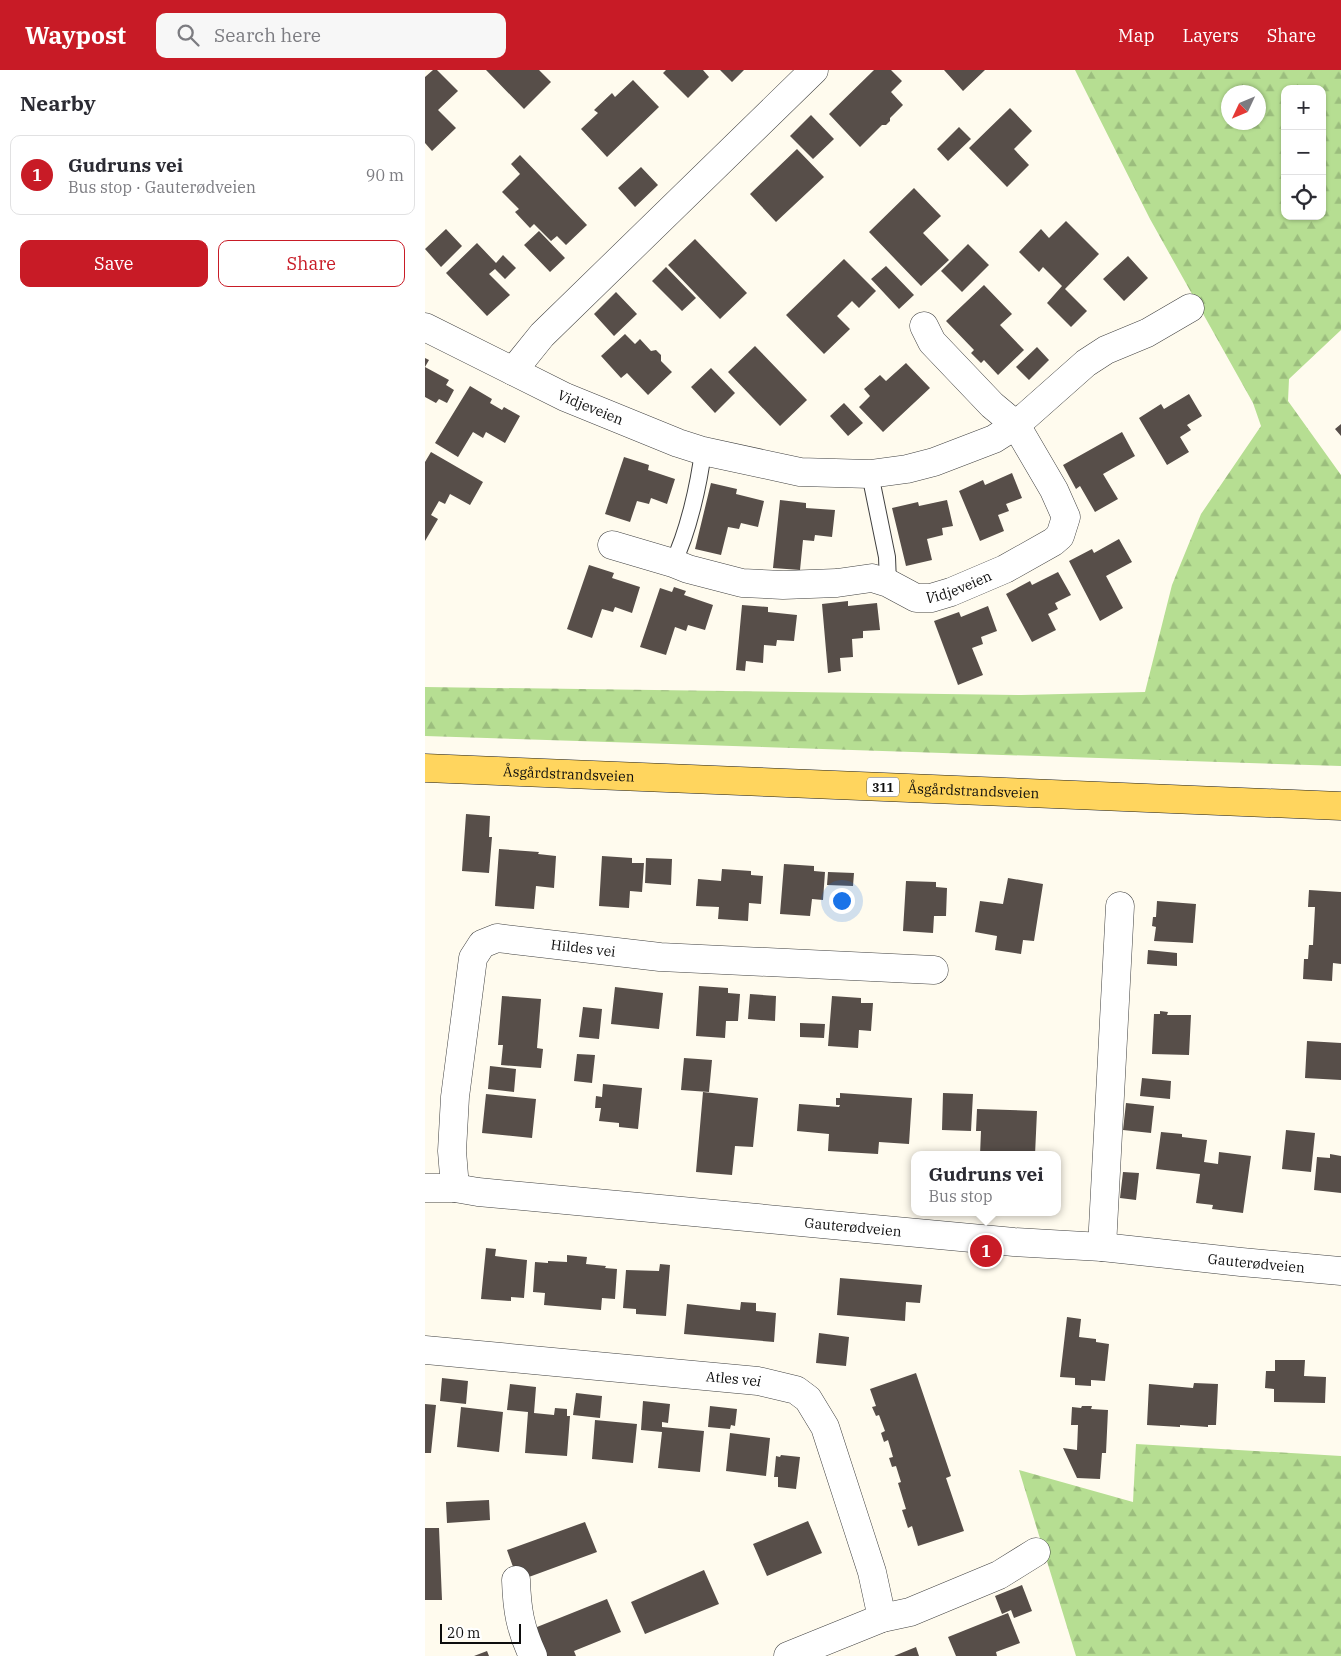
<!DOCTYPE html>
<html lang="en">
<head>
<meta charset="utf-8">
<style>
	body { margin:0; font-family:"IBM Plex Serif",serif; background:#f7f7f7; color:#2b2b33 }
	.controls { position:absolute; right:15px; top:15px; display:grid; overflow:hidden; border-radius:10px; box-shadow:0 1px 4px #0004 }
	.controls button { width:45px; height:45px; display:grid; place-items:center; padding:0; border:0; border-bottom:1px solid #e1e1e2; background:#fff; color:#2b2b33; font:25px sans-serif }
	.compass { position:absolute; left:796px; top:15px; width:45px; height:45px; border-radius:50%; background:#fff; box-shadow:0 1px 4px #0004; rotate:226deg }
	.scale { position:absolute; left:15px; bottom:12px; width:81px; box-sizing:border-box; padding-left:5px; border:2px solid #0d0d0d; border-top:0; font-size:14px; line-height:18px; white-space:nowrap; color:#0d0d0d; -webkit-text-stroke:4px #fff; paint-order:stroke }
	.you { position:absolute; left:416px; top:830px; width:18px; height:18px; margin:-12px; border:4px solid #fff; border-radius:50%; background:#1a73e8; box-shadow:0 0 0 8px #1a73e833 }
	.badge { display:grid; place-items:center; width:32px; height:32px; border-radius:50%; background:#c81b26; color:#fff; font-size:16px; font-weight:700 }
	.pin { position:absolute; translate:-50% -50%; border:2px solid #fff; box-shadow:0 1px 5px #0006 }
	.popup { position:absolute; left:486px; top:1081px; width:150px; height:65px; box-sizing:border-box; display:grid; place-content:center; border-radius:10px; background:#fff; filter:drop-shadow(0 1px 4px #0005); font-size:16px; white-space:nowrap; color:#7c7c81 }
	.popup b { font-size:19px; color:#2b2b33 }
	.popup::after { content:''; position:absolute; left:50%; top:100%; margin-left:-10px; border:10px solid transparent; border-top-color:#fff }
	.list { margin:0; padding:0; list-style:none }
	h2 { display:flex; justify-content:space-between; align-items:center; height:65px; margin:0; padding:0 20px; font-size:21px }
	h2 small { font-size:16px; font-weight:400; color:#7c7c81 }
	.list li { display:grid; grid-template-columns:32px 1fr auto; gap:15px; align-items:center; box-sizing:border-box; height:80px; margin:0 10px 10px; padding:0 10px; border:1px solid #e1e1e2; border-radius:10px }
	.list b { display:block; font-size:19px; white-space:nowrap }
	.list p { margin:0; font-size:16px; white-space:nowrap; color:#7c7c81 }
	.list em { font-size:16px; font-style:normal; color:#7c7c81 }
	.actions { display:flex; gap:10px; padding:15px 20px }
	.actions a { flex:1; padding:11px 0; border:1px solid #c81b26; border-radius:10px; text-align:center; font-size:18px; color:#c81b26 }
	.actions .main { background:#c81b26; color:#fff }
	.icon { flex:none; width:28px; height:28px; fill:none; stroke:currentColor; stroke-width:2; stroke-linecap:round; stroke-linejoin:round }
	.map { position:relative; flex:none; width:916px; height:1586px; overflow:hidden }
	header { display:flex; align-items:center; gap:30px; box-sizing:border-box; height:70px; padding:0 25px; background:#c81b26; color:#fff }
	header strong { font-size:24px }
	nav { display:flex; gap:28px; margin-inline-start:auto; font-size:18px }
	.search { width:350px; height:45px; background:#f7f7f7; display:flex; align-items:center; gap:12px; box-sizing:border-box; padding:0 18px; border-radius:10px; color:#7c7c81; font-size:19px }
	main { display:flex }
	aside { flex:1; background:#fff }
	.map>svg:first-child { display:block }
	.forest { fill:url(#forest-firs); fill-rule:evenodd }
	.building { fill:#574e49 }
	.lines { fill:none; stroke-linecap:round; stroke-linejoin:round }
	.service-casing { stroke:#404040; stroke-width:18 }
	.minor-casing { stroke:#404040; stroke-width:29 }
	.primary-casing { stroke:#1e1e1e; stroke-width:29 }
	.service { stroke:#fff; stroke-width:16 }
	.minor { stroke:#fff; stroke-width:28 }
	.primary { stroke:#ffd55e; stroke-width:28 }
	.labels { text-anchor:middle; dominant-baseline:central; stroke-width:5; stroke-linejoin:round; paint-order:stroke }
	.shield { fill:#fff; stroke:#565656; stroke-width:1 }
	.shield-label { font-size:12px; font-weight:bold; fill:#0d0d0d }
	.street-label { font-size:14px; fill:#0d0d0d; stroke:#fff }
</style>
</head>
<body>
<header>
<strong>Waypost</strong>
<div class="search"><svg class="icon" aria-label="search" viewBox="0 0 24 24"><circle cx="10" cy="10" r="6"/><path d="M15 15l6 6"/></svg>Search here</div>
<nav><a>Map</a><a>Layers</a><a>Share</a></nav>
</header>
<main>
<aside>
<h2>Nearby<small></small></h2>
<ul class="list">
<li><span class="badge">1</span><div><b>Gudruns vei</b><p>Bus stop · Gauterødveien</p></div><em>90 m</em></li>
</ul>
<div class="actions"><a class="main">Save</a><a>Share</a></div>
</aside>
<div class="map">
<svg width="916" height="1586" viewBox="0 0 916 1586">
	<defs>
		<pattern id="forest-firs" width="22" height="20" patternUnits="userSpaceOnUse" patternTransform="scale(1.25)"><rect width="22" height="20" fill="#b6de92"/><path d="M5 1l3.5 6h-7zM16 11l3.5 6h-7z" fill="#9bbd7d"/></pattern>
	</defs>
	<rect width="100%" height="100%" fill="#fffbee"/>
	<!-- forest -->
	<path class="forest" d="M650,0H916V260L864,309L863,331L916,405V696L0,666V617L596,625L720,622L747,515L776,444L836,356L828,333L725,149ZM860,19H897V146H860ZM804,22H834V52H804Z
		M711,1374L916,1386V1586H651L594,1400L708,1432Z"/>
	<!-- building -->
	<path class="building" d="M8,0H12L33,21L13,40L31,58L7,81L0,73V7Z
		M61,0H114L126,12L99,39Z
		M241,0H278L284,7L263,28L238,3Z
		M295,0H319L307,12Z
		M449,0H466L477,11L466,22L478,35L465,48V51L461,55H457L435,77L404,44Z
		M519,0H560L538,21Z
		M208,10L234,37L182,87L156,59L173,43L169,40L187,23L190,27Z
		M585,38L607,61L589,79L604,95L582,117L544,78Z
		M386,45L409,69L388,89L365,66Z
		M534,57L546,69L523,91L512,79Z
		M372,79L399,107L351,152L325,124Z
		M95,85L162,155L141,175L132,166L126,171L109,154L105,158L90,142L94,139L77,122L95,104L86,94Z
		M216,97L233,115L210,137L193,118Z
		M489,118L516,146L498,163L524,190L496,216L444,162Z
		M641,151L674,184L640,219L662,241L646,257L622,233L637,216L618,197L614,202L594,182L616,159L624,168Z
		M21,159L37,176L16,197L0,179Z
		M114,161L140,188L125,202L99,175Z
		M270,169L322,223L295,249L243,195Z
		M52,173L71,193L78,185L91,198L80,209L70,199L64,204L85,225L62,246L21,203Z
		M543,174L564,195L537,222L516,201Z
		M703,186L723,208L699,231L678,209Z
		M419,189L451,221L434,238L427,231L412,246L425,259L399,284L361,245Z
		M461,196L489,225L474,239L446,209Z
		M241,197L271,228L257,241L227,211Z
		M559,215L587,244L575,255L599,280L573,305L559,290L556,293L546,283L549,280L521,251Z
		M191,222L212,244L189,266L169,244Z
		M200,264L210,274L215,269L226,281L231,280L236,285V291L247,302L223,325L202,303L196,308L176,286Z
		M330,276L382,330L355,356L303,302Z
		M612,277L624,290L604,310L591,297Z
		M0,288L4,290L0,297L24,310L21,315L29,320L22,333L14,329L11,333L0,327Z
		M481,293L505,318L458,362L434,337L445,326L439,319L455,305L461,311Z
		M286,298L310,323L290,343L266,317Z
		M45,316L67,329L65,333L77,340L79,337L95,346L80,373L61,362L58,368L48,362L33,387L10,373Z
		M764,324L777,346L762,355L766,360L755,367L764,382L742,395L714,348L736,334L739,339Z
		M419,333L438,353L423,366L405,346Z
		M916,354V366L910,359Z
		M697,362L710,386L678,404L693,429L670,442L655,416L651,419L638,395Z
		M6,382L58,412L45,435L25,424L20,434L14,431L6,445L13,449L0,471V392Z
		M199,387L224,395L223,400L250,409L242,434L226,428L224,434L212,431L205,452L180,444Z
		M587,403L597,428L581,434L584,441L573,445L579,461L555,471L534,421L558,410L560,415Z
		M286,413L312,419L311,424L339,431L333,457L316,453L314,459L303,457L296,485L270,479Z
		M355,430L381,433V438L410,440L407,467L390,465L389,471L378,470L375,500L348,498Z
		M522,430L528,456L517,458L518,465L502,469L507,490L481,496L467,438L493,432L494,436Z
		M694,469L707,492L681,506L698,538L675,551L644,491L667,479L669,483Z
		M164,495L189,503L187,508L215,517L207,543L190,537L188,542L177,539L167,568L142,559Z
		M633,502L646,525L630,533L633,539L623,544L631,560L607,572L581,524L605,511L607,515Z
		M249,517L261,521L259,525L288,535L280,560L263,555L261,561L250,557L241,585L215,577L235,518L247,522Z
		M423,531V536L452,533L455,560L438,561V568L427,569L428,587L415,588L416,601L403,603L397,534Z
		M317,535L343,537V542L372,545L369,571L352,570L351,576L339,575L338,593L321,591L320,601L311,600Z
		M563,536L572,561L556,567L558,574L547,578L558,605L533,615L509,551L534,542L536,547Z
		M41,744L65,746L64,767H67L64,803L37,801Z
		M74,779L114,782L113,784L131,786L129,818L111,816L109,839L70,836Z
		M177,786L207,788V793H219L217,822L205,821L204,838L174,836Z
		M221,788L247,789L246,815L220,813Z
		M359,794L389,796V801L400,802L398,830L387,829L385,846L355,844Z
		M297,799L326,801V805L338,806L336,834L324,833L323,851L293,849L294,837L271,836L273,809L296,811Z
		M403,802L429,803L428,816L402,815Z
		M583,808L618,814L609,871L598,870L596,884L570,880L572,866L550,862L555,831L578,834Z
		M481,811L511,812V817L522,818L521,846H509L508,863L478,861Z
		M884,820L916,822V894L908,893L907,911L878,909L879,889H883L884,875H888L890,837H883Z
		M732,831L771,834L768,873L729,871L731,857L727,856L728,847H731Z
		M723,880L752,883V896L722,894Z
		M274,916L303,918V923L315,924L313,951H301L300,968L271,966Z
		M190,917L238,923L234,959L186,954Z
		M325,924L351,926L350,951L323,949Z
		M77,926L116,929L112,978L118,979L116,998L76,995L78,975H73Z
		M407,926L436,928V933H448L446,961L434,960L433,978L403,976Z
		M158,937L177,939L174,969L154,967Z
		M735,941L743,942L742,945H766L764,985L727,984L729,944H735Z
		M375,953L400,954L399,968L375,967Z
		M882,971L916,973V1010L880,1008Z
		M152,984L170,985L167,1013L149,1011Z
		M259,988L287,990L284,1022L256,1020Z
		M65,996L91,999L89,1022L63,1019Z
		M717,1008L746,1011L745,1029L715,1026Z
		M178,1014L217,1018L213,1059L194,1057V1053L174,1051L176,1038H170L171,1026L177,1027Z
		M278,1022L333,1028L328,1077L310,1076L307,1105L271,1102Z
		M415,1023L487,1028L484,1074L454,1072L453,1084L403,1081L404,1064L372,1061L374,1034L414,1037L415,1035H411V1028H415Z
		M518,1023L548,1024L546,1061L517,1060Z
		M61,1024L111,1029L107,1068L57,1063Z
		M701,1033L729,1036L726,1063L698,1060Z
		M552,1039L612,1041L610,1085H555L556,1061H551Z
		M861,1060L890,1063L886,1102L857,1099Z
		M736,1062L757,1064V1067L782,1070L779,1092L793,1094L794,1082L826,1086L818,1143L787,1139L788,1135L771,1133L775,1104L731,1099Z
		M905,1084L916,1086V1123L889,1120L892,1087L905,1088Z
		M698,1102L714,1103L711,1130L695,1128Z
		M61,1178L71,1179L70,1186L102,1190L99,1228L86,1227V1231L56,1229Z
		M142,1185L162,1187L161,1194L181,1196L180,1198L192,1199L190,1229L177,1228L176,1240L119,1235L120,1223L108,1222L110,1192L123,1193V1191L142,1192Z
		M235,1194L245,1195L241,1246L211,1244V1239L198,1238L201,1200L234,1201Z
		M415,1208L497,1215L495,1233L481,1232L480,1251L412,1245Z
		M316,1232L331,1233V1241L351,1243L349,1272L259,1264L262,1234L315,1240Z
		M642,1247L656,1249L654,1267L671,1269V1272L684,1274L680,1311L666,1310V1316L650,1315V1308L635,1307Z
		M394,1263L424,1267L421,1296L391,1293Z
		M850,1290H880L879,1306L901,1307L900,1333L849,1332V1319L840,1318L841,1301H850Z
		M491,1303L526,1406L521,1408L539,1461L493,1476L487,1456L483,1458L477,1440L481,1439L473,1413L476,1412L471,1396L467,1397L464,1388L468,1387L463,1370L459,1372L456,1363L460,1361L454,1345L451,1346L447,1337L451,1336L445,1319Z
		M17,1308L43,1311L41,1334L15,1331Z
		M769,1313L793,1314L791,1355H783V1357L755,1355V1357L722,1355L724,1314L768,1318Z
		M85,1314L111,1317L109,1343L129,1345L130,1338L142,1339V1346H145L142,1386L100,1383L103,1342L82,1340Z
		M151,1323L177,1326L175,1348L148,1345Z
		M218,1331L245,1334L243,1353L237,1352V1357L279,1361L275,1402L233,1398L237,1362L216,1360Z
		M0,1334L11,1335L6,1383H0Z
		M285,1336L312,1339L310,1356L306,1355L305,1359L283,1357Z
		M657,1336H667L666,1339L683,1340L681,1383H677L675,1409L652,1408L638,1378L652,1380L653,1355H646L647,1337L656,1338Z
		M36,1337L78,1342L74,1382L32,1377Z
		M170,1350L212,1354L208,1393L167,1389Z
		M305,1363L345,1368L341,1406L301,1401Z
		M356,1385L375,1387L371,1419L353,1417V1407H349L351,1386L355,1387Z
		M64,1430L65,1450L22,1453L21,1432Z
		M383,1451L397,1483L342,1506L328,1474Z
		M160,1452L172,1482L93,1511L82,1480Z
		M0,1458H14L17,1530H0Z
		M279,1500L294,1534L220,1564L206,1532Z
		M597,1515L607,1541L589,1548L586,1540L577,1544L570,1526Z
		M182,1529L196,1562L149,1581L151,1586H117L107,1559Z
		M583,1543L595,1573L571,1582L572,1586H531L523,1567Z
		M491,1577L494,1586H469Z
		M62,1581L64,1586H49Z"/>
	<g class="lines">
		<!-- service casing -->
		<g class="service-casing">
			<path id="service" d="M445,404L462,487L463,513
				M248,493C263,463 274,414 278,381"/>
		</g>
		<!-- minor casing -->
		<g class="minor-casing">
			<g id="minor">
				<path id="s1" d="M0,257L140,327L253,373L278,381L375,402L445,404L482,399L509,392L569,369L591,355L661,293L681,280L722,263L765,238"/>
				<path d="M88,301L117,265L389,0"/>
				<path id="s2" d="M187,475L248,493L263,499L317,513L358,515L412,513L447,508L463,513L491,528H506L526,522L580,499L628,472L635,466L641,447L629,420L591,355L567,335L507,272L499,256"/>
				<path id="s3" d="M0,1118H30L53,1122L589,1172L677,1177L816,1192L916,1201"/>
				<path id="s4" d="M30,1118L27,1081L30,1027L48,888L57,874L72,868L235,887L509,900"/>
				<path d="M677,1177L695,836"/>
				<path id="s5" d="M0,1280L333,1311L371,1320L383,1329L400,1357L447,1502L457,1548"/>
				<path d="M91,1510C92,1540 95,1558 108,1586"/>
				<path d="M363,1586L457,1548L485,1542L574,1505L611,1482"/>
			</g>
		</g>
		<!-- primary casing -->
		<g class="primary-casing">
			<g id="primary">
				<path id="s6" d="M0,698L916,736"/>
			</g>
		</g>
		<!-- service -->
		<use href="#service" class="service"/>
		<!-- minor -->
		<use href="#minor" class="minor"/>
		<!-- primary -->
		<use href="#primary" class="primary"/>
	</g>
	<g class="labels">
		<!-- shield labels -->
		<rect class="shield" x="442" y="707.5" width="32" height="19" rx="4"/>
		<g class="shield-label">
			<text x="458" y="717">311</text>
		</g>
		<!-- street labels -->
		<g class="street-label">
			<text stroke="none"><textPath href="#s1" startOffset="184">Vidjeveien</textPath></text>
			<text stroke="none"><textPath href="#s2" startOffset="359">Vidjeveien</textPath></text>
			<text stroke="none"><textPath href="#s6" startOffset="144">Åsgårdstrandsveien</textPath></text>
			<text stroke="none"><textPath href="#s6" startOffset="549">Åsgårdstrandsveien</textPath></text>
			<text stroke="none"><textPath href="#s4" startOffset="351">Hildes vei</textPath></text>
			<text stroke="none"><textPath href="#s3" startOffset="430">Gauterødveien</textPath></text>
			<text stroke="none"><textPath href="#s3" startOffset="835">Gauterødveien</textPath></text>
			<text stroke="none"><textPath href="#s5" startOffset="310">Atles vei</textPath></text>
		</g>
	</g>
</svg>
<div class="controls">
<button>+</button>
<button>−</button>
<button><svg class="icon" aria-label="locate" viewBox="0 0 24 24"><circle cx="12" cy="12" r="6"/><path d="M12 2v4M12 18v4M2 12h4M18 12h4"/></svg></button>
</div>
<svg class="compass" viewBox="-18 -18 36 36"><path d="M0-13l5 13h-10z" fill="#e53935"/><path d="M0 13l5-13h-10z" fill="#7c7c81"/></svg>
<div class="scale">20 m</div>
<div class="you"></div>
<div class="pin badge" style="left:561px;top:1181px">1</div>
<div class="popup"><b>Gudruns vei</b>Bus stop</div>
</div>
</main>
</body>
</html>
